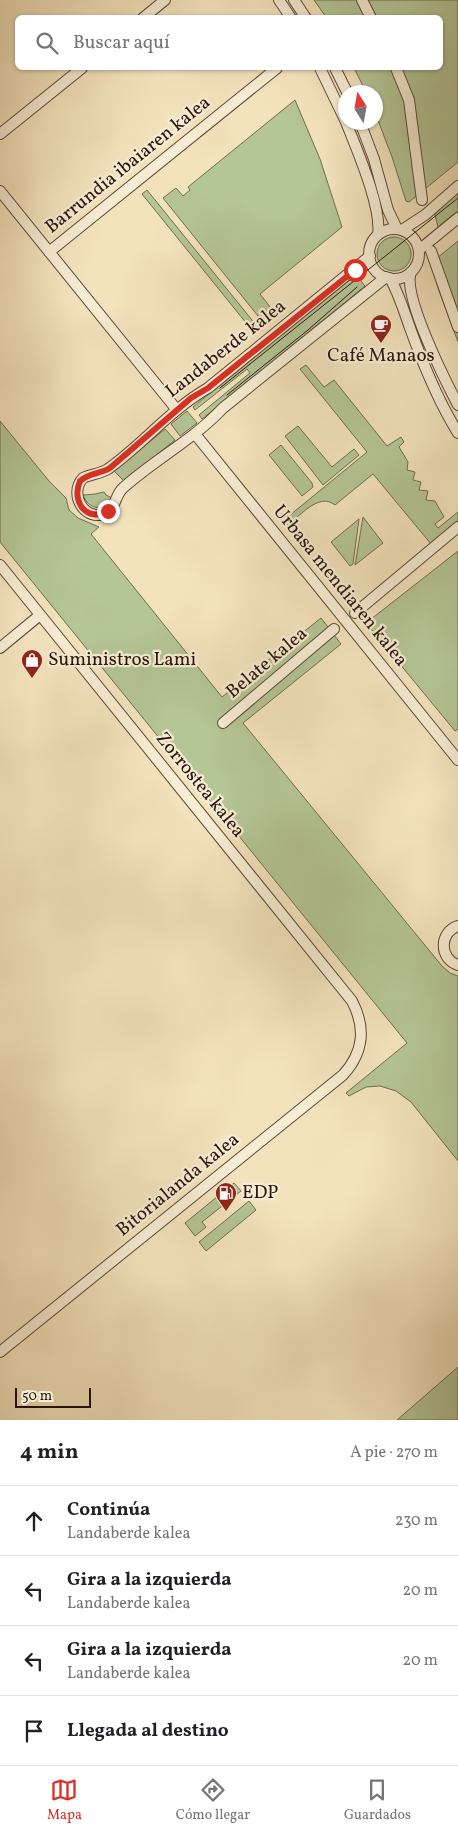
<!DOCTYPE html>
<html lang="es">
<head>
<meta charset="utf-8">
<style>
	body { margin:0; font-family:Vollkorn,serif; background:#f6f6f6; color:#202124 }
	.compass { position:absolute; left:338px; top:85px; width:45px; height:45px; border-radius:50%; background:#fff; box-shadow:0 1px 4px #0004; rotate:349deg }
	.scale { position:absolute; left:15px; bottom:12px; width:76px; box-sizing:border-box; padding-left:5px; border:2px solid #2a150c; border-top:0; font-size:14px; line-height:18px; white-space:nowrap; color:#2a150c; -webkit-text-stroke:4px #f7edd4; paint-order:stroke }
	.stop { position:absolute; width:15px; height:15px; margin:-11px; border:4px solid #d93025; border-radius:50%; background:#fff }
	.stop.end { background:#d93025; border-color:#fff; box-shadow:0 1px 5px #0008 }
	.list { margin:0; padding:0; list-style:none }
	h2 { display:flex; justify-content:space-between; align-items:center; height:65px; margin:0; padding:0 20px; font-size:21px }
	h2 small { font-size:16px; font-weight:400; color:#757577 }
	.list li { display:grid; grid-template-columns:32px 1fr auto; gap:15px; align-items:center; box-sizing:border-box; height:70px; padding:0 20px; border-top:1px solid #e0e0e0 }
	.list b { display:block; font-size:19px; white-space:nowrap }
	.list p { margin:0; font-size:16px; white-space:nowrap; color:#757577 }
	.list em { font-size:16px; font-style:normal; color:#757577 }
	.icon { flex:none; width:28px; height:28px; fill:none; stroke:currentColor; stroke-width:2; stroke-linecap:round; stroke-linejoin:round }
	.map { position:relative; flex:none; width:458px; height:1420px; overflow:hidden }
	.search { position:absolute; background:#fff; box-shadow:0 1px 4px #0004; left:15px; right:15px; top:15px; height:55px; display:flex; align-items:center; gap:12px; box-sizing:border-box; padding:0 18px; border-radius:8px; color:#757577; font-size:19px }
	.sheet { height:345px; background:#fff }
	nav { display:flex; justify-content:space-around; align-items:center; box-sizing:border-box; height:70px; border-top:1px solid #e0e0e0; background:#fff; font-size:14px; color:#757577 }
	nav a { display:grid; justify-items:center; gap:2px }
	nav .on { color:#d93025 }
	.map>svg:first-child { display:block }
	.green { fill:#b4c596; stroke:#6f6d51 }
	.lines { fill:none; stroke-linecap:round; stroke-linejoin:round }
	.street-casing { stroke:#5c4838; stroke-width:12 }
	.street { stroke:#f7edd4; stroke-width:10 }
	.tram { stroke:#2a150c; stroke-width:1 }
	.route { stroke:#d93025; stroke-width:6 }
	.labels { text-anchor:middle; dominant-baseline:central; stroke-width:4.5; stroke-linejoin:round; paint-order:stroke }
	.street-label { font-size:19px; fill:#2a150c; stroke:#f7edd4 }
	.poi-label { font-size:19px; fill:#2a150c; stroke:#f7edd4; text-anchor:start }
</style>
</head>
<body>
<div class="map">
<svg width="458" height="1420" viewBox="0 0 458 1420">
	<rect width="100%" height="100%" fill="#f3e3bd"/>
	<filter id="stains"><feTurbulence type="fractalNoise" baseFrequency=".004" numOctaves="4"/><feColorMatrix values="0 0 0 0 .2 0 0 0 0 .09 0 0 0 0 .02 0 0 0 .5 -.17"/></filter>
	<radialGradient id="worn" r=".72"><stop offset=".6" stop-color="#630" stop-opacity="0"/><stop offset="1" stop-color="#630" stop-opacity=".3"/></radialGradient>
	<!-- green -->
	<path class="green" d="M314,0H458V162L409,202L406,201L392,157L376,115V92H366L354,68H440V18L326,17Z
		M295,100L320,159L342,227L260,294L274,312L262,321L163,198L176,188L183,196L190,190L188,187Z
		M147,190L256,325L251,329L142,194Z
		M458,192V211L438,227L434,211Z
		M377 254a17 17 0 1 1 34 0a17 17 0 1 1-34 0Z
		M458,241V342L438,288L431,263Z
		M356,275L365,286L202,419L199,415L250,373L247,369L195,410L193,407Z
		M306,365L324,387L334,380L387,446L401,437L404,442L399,447L408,462L407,470L415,472L413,480L421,482L419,490L428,491L426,500L435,501L444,517L435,524L438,528L458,512V522L431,544L373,474L335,505C319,492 300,516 288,525L284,520L367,452L300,369Z
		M187,411L197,423L180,436L171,424Z
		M0,421L49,481L66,498L69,510L78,518L99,527L91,534L222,697L321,618L341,644L243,723L442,966L450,973L458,976V1161L411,1102L396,1091L380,1086L366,1087L349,1096L346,1093L407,1043L0,542Z
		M298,426L332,467L354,449L359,455L323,485L285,436Z
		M165,429L175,440L124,481L114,471Z
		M281,445L312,483L313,487L302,496L269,455Z
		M104,492L106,495L112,498C105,512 88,510 83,495L95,494Z
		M363,517L383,543L355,565Z
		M359,519L353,564L350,566L331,542Z
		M458,551V729L455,731L366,623Z
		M234,1183L241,1191L202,1222L206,1227L195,1236L185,1223Z
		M249,1201L256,1210L206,1251L199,1242Z
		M458,1367V1420H397Z"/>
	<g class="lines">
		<!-- street casing -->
		<g class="street-casing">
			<path id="street" d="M279,0L291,18
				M294,0L306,18
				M362,0L371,18
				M143,18L165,0
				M320,68L346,122
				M335,68L347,92
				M396,68L409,100L422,200
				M346,122C357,150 382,207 378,235
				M360,122L374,159L388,210L397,229
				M0,134L82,68
				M0,191L177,410
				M369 254a25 25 0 1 1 50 0a25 25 0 1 1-50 0Z
				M402,230L425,215L458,186
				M419,250L458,218
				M431,251L458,327
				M49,252L277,68
				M370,256L208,388C170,410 143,444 108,469C100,474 91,474 83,478C68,494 85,523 106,513C116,508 115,495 123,488C155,459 193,440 223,408L386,277
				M411,272C402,295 446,382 458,405
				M390,278C399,294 404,311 410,328C423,364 438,401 458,433
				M195,434L458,760
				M0,565L352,1001C366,1028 364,1052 343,1075L0,1352
				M355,613L458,527
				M0,648L40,615
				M223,723L334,629
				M458,926C439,932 439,959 458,965"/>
		</g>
		<!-- street -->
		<use href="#street" class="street"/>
		<!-- tram -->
		<path class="tram" d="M220,388L458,198
			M227,395L308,330L357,287"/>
	</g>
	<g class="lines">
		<!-- route -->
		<path class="route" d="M108,511C87,523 71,502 80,481C89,473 100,474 110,468L191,398L208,388L355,270"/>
	</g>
	<!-- icons -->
	<defs>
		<g id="cafe-pin" transform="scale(1.125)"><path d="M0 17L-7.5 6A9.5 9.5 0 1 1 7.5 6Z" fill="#8f2418" stroke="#f7edd4"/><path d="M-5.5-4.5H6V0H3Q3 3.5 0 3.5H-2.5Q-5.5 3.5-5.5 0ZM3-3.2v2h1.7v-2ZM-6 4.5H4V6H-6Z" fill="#fff"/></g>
		<g id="shop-pin" transform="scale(1.125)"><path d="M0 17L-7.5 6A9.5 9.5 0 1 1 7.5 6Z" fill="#8f2418" stroke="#f7edd4"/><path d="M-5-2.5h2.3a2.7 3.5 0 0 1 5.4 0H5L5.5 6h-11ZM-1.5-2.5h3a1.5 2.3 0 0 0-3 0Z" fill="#fff"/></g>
		<g id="fuel-pin" transform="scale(1.125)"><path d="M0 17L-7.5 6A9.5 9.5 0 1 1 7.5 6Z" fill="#8f2418" stroke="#f7edd4"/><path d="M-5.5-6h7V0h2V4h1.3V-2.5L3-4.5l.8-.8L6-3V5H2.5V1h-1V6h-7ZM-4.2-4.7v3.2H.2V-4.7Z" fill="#fff"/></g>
	</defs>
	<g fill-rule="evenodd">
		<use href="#cafe-pin" x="381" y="325"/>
		<use href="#shop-pin" x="32" y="660"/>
		<use href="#fuel-pin" x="226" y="1193"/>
	</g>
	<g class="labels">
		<!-- street labels -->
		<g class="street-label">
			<text transform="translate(128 165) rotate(-39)">Barrundia ibaiaren kalea</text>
			<text transform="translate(226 349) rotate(-38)">Landaberde kalea</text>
			<text transform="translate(340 586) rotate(51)">Urbasa mendiaren kalea</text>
			<text transform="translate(267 663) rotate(-40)">Belate kalea</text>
			<text transform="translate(200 785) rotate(51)">Zorrostea kalea</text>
			<text transform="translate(178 1185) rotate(-39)">Bitorialanda kalea</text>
		</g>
		<!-- poi labels -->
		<g class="poi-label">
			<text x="381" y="356" text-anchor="middle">Café Manaos</text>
			<text x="48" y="660">Suministros Lami</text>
			<text x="242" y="1193">EDP</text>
		</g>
	</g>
	<rect width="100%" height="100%" filter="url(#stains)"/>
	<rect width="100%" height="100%" fill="url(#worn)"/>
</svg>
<svg class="compass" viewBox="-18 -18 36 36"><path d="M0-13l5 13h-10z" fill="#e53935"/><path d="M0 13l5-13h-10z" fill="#757577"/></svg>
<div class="scale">50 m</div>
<div class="stop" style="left:355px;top:270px"></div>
<div class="stop end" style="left:108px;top:511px"></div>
<div class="search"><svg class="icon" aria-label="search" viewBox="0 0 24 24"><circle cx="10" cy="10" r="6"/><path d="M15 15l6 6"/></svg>Buscar aquí</div>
</div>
<section class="sheet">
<h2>4 min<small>A pie · 270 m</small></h2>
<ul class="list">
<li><svg class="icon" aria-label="ahead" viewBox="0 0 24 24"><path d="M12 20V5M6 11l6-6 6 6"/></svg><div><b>Continúa</b><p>Landaberde kalea</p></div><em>230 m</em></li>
<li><svg class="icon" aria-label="left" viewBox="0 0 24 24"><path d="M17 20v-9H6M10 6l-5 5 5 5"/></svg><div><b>Gira a la izquierda</b><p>Landaberde kalea</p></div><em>20 m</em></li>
<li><svg class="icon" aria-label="left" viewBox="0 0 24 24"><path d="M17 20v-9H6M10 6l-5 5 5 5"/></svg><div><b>Gira a la izquierda</b><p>Landaberde kalea</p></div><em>20 m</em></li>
<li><svg class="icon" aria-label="arrive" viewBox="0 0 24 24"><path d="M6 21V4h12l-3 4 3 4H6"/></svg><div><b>Llegada al destino</b></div></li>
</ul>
</section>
<nav>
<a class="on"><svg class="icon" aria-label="map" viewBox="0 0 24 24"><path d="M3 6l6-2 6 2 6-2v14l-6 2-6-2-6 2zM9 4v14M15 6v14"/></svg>Mapa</a>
<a><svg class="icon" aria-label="directions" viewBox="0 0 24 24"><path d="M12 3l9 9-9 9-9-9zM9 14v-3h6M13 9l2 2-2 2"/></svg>Cómo llegar</a>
<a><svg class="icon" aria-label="saved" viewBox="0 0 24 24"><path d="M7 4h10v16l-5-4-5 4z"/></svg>Guardados</a>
</nav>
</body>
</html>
